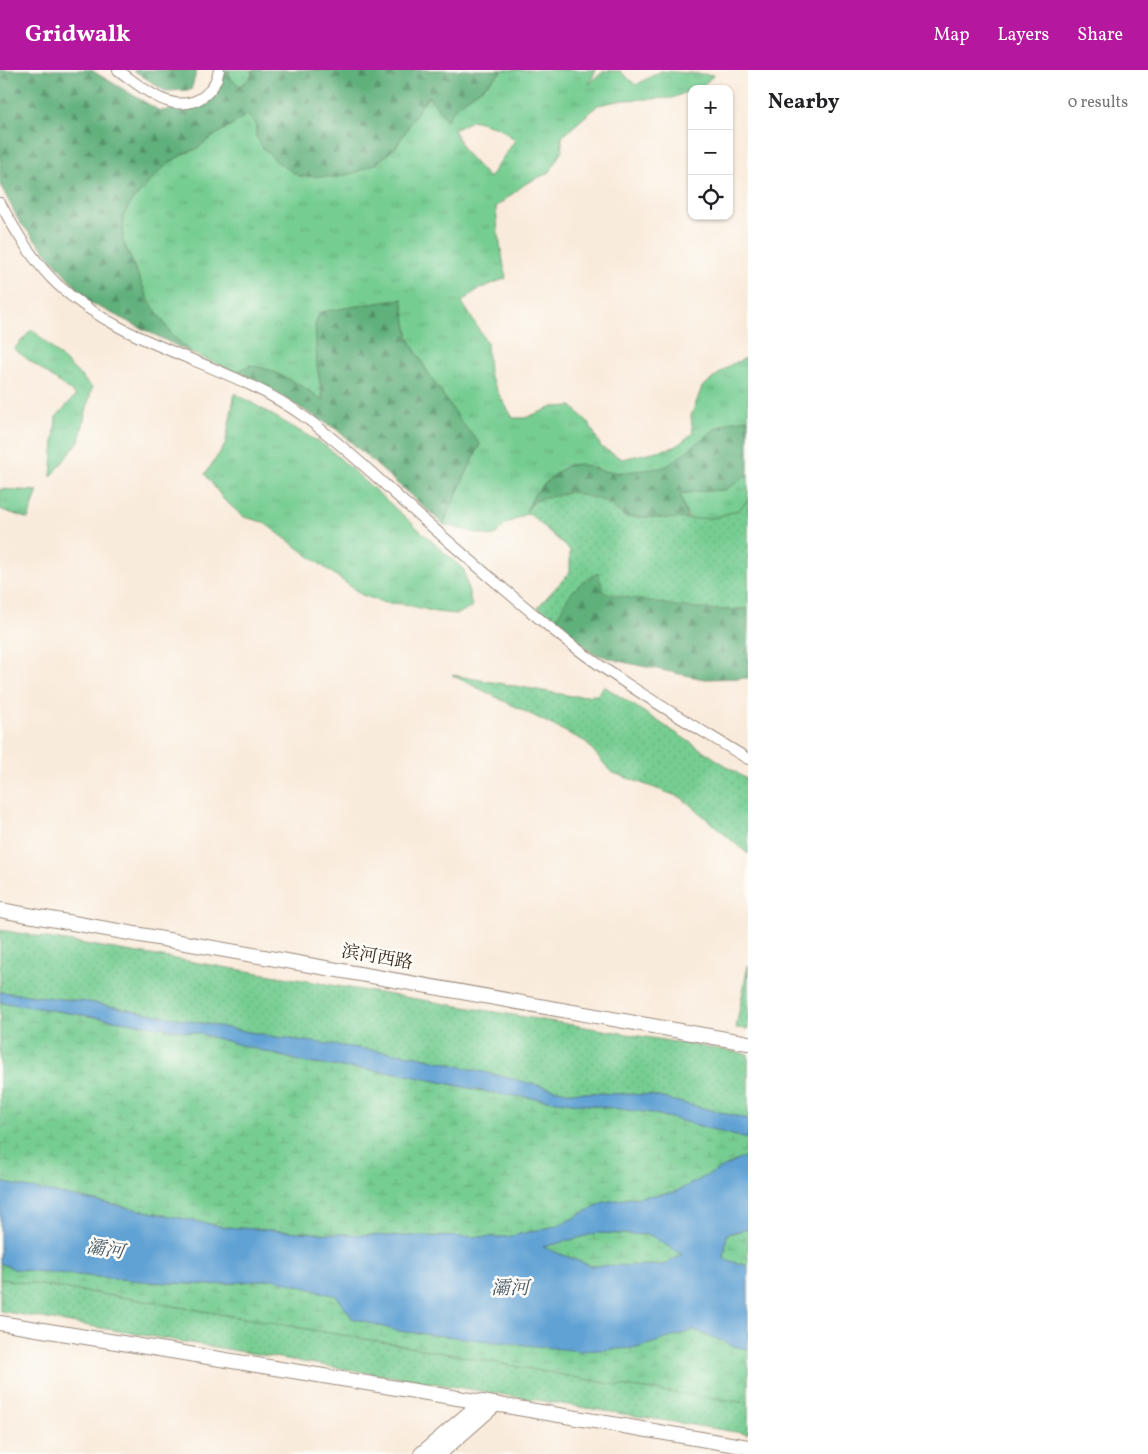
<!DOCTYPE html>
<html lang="en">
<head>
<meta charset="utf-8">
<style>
	body { margin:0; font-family:Vollkorn,"Noto Serif SC",serif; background:#f2f2f2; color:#202124 }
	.controls { position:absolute; right:15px; top:15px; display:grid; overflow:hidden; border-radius:10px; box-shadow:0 1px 4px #0004 }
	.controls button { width:45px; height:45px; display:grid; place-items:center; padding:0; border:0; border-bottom:1px solid #e0e0e0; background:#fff; color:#202124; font:25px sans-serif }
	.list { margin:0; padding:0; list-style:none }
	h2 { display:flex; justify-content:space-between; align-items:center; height:65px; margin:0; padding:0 20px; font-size:21px }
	h2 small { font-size:16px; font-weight:400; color:#757577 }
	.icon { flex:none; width:28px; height:28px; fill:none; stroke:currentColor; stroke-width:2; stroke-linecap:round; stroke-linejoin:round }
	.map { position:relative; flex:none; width:748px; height:1384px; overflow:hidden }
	header { display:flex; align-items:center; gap:30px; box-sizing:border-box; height:70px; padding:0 25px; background:#b5179e; color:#fff }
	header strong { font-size:24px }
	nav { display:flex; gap:28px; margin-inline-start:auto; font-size:18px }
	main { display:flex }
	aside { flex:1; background:#fff }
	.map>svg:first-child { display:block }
	.grass { fill:url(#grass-tufts); stroke:#587c58; fill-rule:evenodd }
	.forest { fill:url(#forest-firs); stroke:#4e6d4d }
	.wetland { fill:url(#wetland-marsh); stroke:#587c58 }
	.park { fill:url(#park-dots); stroke:#587c58 }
	.water { fill:#61a2d4; stroke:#4e6679; fill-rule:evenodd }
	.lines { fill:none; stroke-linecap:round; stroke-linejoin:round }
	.street-casing { stroke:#9a8a7c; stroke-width:12 }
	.secondary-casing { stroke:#9a8a7c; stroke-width:16 }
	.street { stroke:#fff; stroke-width:10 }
	.secondary { stroke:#fff; stroke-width:14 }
	.labels { text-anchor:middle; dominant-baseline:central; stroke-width:5; stroke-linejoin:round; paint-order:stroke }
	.street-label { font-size:18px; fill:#3b2a1e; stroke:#fdfcf7 }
	.water-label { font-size:19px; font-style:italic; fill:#4a5a67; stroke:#fdfcf7 }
</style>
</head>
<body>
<header>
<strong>Gridwalk</strong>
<nav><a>Map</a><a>Layers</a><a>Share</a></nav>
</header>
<main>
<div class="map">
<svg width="748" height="1384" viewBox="0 0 748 1384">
	<defs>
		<pattern id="grass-tufts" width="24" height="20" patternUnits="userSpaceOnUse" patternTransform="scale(1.25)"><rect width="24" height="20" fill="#76cd92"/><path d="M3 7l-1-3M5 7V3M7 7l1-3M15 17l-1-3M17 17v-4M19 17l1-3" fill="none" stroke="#67b07d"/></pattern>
		<pattern id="forest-firs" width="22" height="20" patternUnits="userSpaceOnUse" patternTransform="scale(1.25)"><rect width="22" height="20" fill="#60b07c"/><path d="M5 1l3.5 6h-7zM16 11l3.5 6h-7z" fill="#508f65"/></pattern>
		<pattern id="wetland-marsh" width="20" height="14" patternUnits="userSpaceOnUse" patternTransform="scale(1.25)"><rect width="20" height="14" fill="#76cd92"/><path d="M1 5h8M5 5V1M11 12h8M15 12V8" fill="none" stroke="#67b07d"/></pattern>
		<pattern id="park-dots" width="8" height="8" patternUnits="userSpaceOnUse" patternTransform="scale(1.25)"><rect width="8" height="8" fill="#76cd92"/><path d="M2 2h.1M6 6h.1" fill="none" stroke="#67b07d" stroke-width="1.8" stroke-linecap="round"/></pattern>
	</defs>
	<rect width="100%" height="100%" fill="#fdfcf7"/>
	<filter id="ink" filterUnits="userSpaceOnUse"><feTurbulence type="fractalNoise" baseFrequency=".02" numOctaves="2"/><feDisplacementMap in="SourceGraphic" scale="10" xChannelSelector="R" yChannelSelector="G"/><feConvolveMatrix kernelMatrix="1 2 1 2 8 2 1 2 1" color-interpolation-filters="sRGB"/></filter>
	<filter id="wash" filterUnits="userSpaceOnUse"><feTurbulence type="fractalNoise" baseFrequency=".0096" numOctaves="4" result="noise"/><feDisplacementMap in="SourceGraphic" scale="20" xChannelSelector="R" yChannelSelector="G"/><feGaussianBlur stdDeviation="1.12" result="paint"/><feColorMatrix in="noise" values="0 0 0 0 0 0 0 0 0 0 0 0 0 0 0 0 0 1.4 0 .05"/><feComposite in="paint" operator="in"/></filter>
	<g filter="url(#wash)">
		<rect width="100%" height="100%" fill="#f9ebdb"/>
		<!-- grass -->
		<path class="grass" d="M229,0H252L251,8L240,16L230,9Z
			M503,0H596L589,14L604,1H620L636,15L661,1L714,5L702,16L692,19V20L672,28L623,30L598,35L562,67V80L550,102L525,114L496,137L498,162L506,208L477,220L462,232L487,273L489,303L498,323L513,348H525L553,337L572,336L590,355L601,377L622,389L675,377L693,363L691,346L702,317L730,295L748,287V349C718,354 708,364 685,383C680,387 673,394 667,396C652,402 617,404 602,401C588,398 584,394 568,395L526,441L528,443L506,454L493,467L444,455L448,442L480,374L462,353L430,306L416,282L409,269L402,230L317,295L323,330L300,315L250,295L237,302L191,283L172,265L149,231L123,171V147L131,132L159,102L168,93L185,83L196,79L209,69L247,45L256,54V66L377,93L396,77L419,39L429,26L447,50C454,35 469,28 482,18C490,13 496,6 503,0ZM473,50L500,58L515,70L489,108L464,81L454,60Z
			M32,259L92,317L79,371L51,407L56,347L76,325L14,279Z
			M235,323L327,377L464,500L472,537L457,544L436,542L404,534L385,533L362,525L263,452L244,447L224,430L205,404L225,375Z
			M748,405V430L739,440L713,448L689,449L684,438L680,424L701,421L725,420Z
			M0,419L38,421L28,449L0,439Z"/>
		<!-- forest -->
		<path class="forest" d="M0,0H91L160,41L203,36L217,14V0H229L230,9L240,16L251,8L252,0H503C496,6 489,13 482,18C468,28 454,35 447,51L428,26L419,39L396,77L377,93L354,103L338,107L299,106L276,91L263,78L256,66V54L247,45L209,69L196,79L185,83L169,93L159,102L131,132L123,147V171L149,231L172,265L191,283L89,232L19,151L0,114Z
			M133,0H197L191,20L165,21Z
			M402,229L409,269L416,282L430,306L462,353L480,374L448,442L444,455L336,359L239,301L250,295L270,300L300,315L323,330L317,295L315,255L320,242Z
			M748,349V405L725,420L701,421L680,424L687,449L625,447L604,431H535L526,441L535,423L556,403L568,395L580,394L603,401L618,403L660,398L669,395L715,359L732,351Z
			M598,503L694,538L737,540L748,538V608L704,609L623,592L592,583L555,552L567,527L583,511Z"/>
		<!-- wetland -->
		<path class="wetland" d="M0,932L197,963L307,993L397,1003L493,1023L652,1043L748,1069V1085L675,1122L604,1132L560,1155L507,1167L398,1166L315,1163L225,1157L0,1112Z
			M748,1159V1196L724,1189L727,1164Z
			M597,1163L650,1165L682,1185L663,1195L591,1196L542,1177Z
			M0,1193L14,1199L152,1212L211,1215L274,1209L337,1226L352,1248L637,1278L694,1259L734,1276L748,1279V1333L616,1315L405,1276L127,1228L0,1209Z"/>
		<!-- park -->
		<path class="park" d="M571,422L604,431L625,447L687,449L713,448L739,440L748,430V538C707,545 646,530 604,523L598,503C572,516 568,526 555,552L538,537L570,502V480L526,441L535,431Z
			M452,605L572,626L597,625L604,616L748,710V784L682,728L611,702L586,672Z
			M0,860L748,984V1049L650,1025L566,1022L417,986L276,967L89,932L0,922Z
			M748,895V959L736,958Z
			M0,1209L127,1228L405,1276L616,1315L748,1333V1364L363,1302L0,1241Z"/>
		<!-- water -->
		<path class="water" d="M0,922L89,932L276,967L417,986L566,1022L650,1025L748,1049V1069L652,1043L493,1023L397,1003L307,993L197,963L0,932Z
			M748,1085V1159L727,1164L724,1189L748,1196V1279L734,1276L694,1260L637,1278L580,1281L398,1261L352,1248L337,1226L274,1209L211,1215L152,1212L14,1199L0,1193V1112L225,1157L315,1163L398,1166L507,1167L560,1155L604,1132L675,1122ZM597,1163L650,1165L682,1185L663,1195L591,1196L543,1177Z"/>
	</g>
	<g filter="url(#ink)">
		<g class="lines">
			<!-- street casing -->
			<g class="street-casing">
				<path id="street" d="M118,0C142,17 174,48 204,26C213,19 217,11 219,0
					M0,133C16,162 33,191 57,214C130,281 229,291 306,348C345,376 379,410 414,441C458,480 502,518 547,555C609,607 680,647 748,689"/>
			</g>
			<!-- secondary casing -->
			<g class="secondary-casing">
				<path id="secondary" d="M0,840L748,973
					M0,1253L482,1332L748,1377
					M421,1384L482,1332
					M439,1384L496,1334"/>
			</g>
			<!-- street -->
			<use href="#street" class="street"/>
			<!-- secondary -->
			<use href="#secondary" class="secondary"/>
		</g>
	</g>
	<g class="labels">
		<!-- street labels -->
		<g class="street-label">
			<text transform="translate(377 888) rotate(10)">滨河西路</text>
		</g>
		<!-- water labels -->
		<g class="water-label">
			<text transform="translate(105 1180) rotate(9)">灞河</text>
			<text x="510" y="1219">灞河</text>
		</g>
	</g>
</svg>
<div class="controls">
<button>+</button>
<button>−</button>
<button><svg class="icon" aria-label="locate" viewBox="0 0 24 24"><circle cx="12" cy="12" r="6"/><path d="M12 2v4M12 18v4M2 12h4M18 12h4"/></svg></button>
</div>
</div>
<aside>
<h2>Nearby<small>0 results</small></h2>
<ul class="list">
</ul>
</aside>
</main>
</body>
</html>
